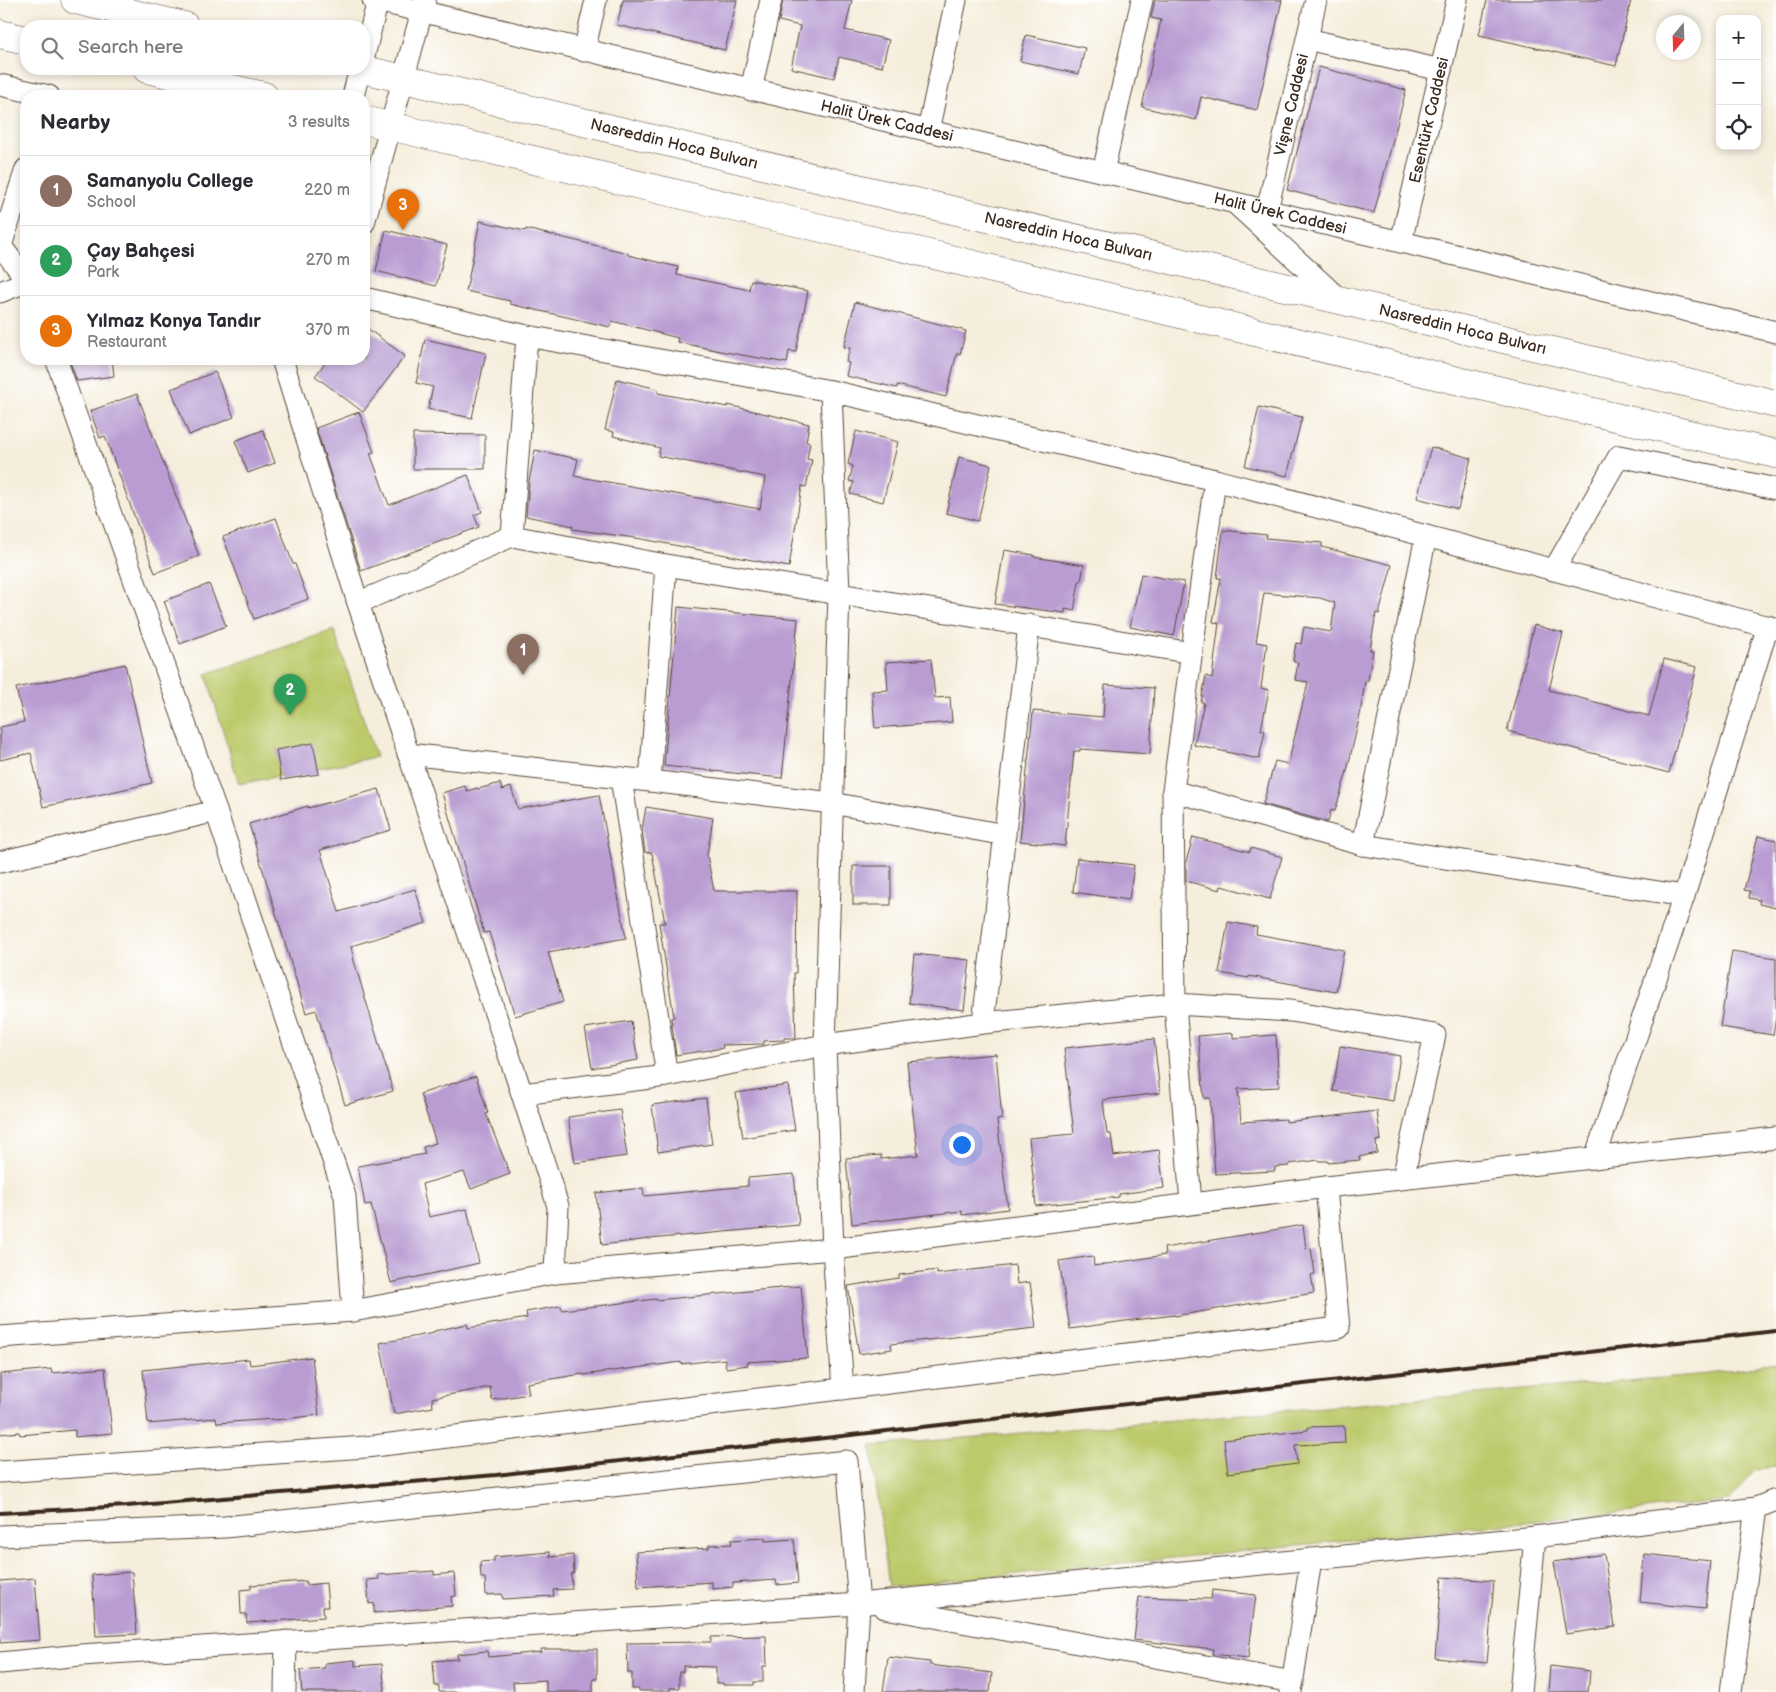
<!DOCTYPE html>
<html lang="en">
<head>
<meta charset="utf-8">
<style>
	body { margin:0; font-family:"Balsamiq Sans",sans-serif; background:#f2f2f3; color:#2b2b33 }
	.controls { position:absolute; right:15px; top:15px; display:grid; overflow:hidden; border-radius:10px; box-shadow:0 2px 8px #0003 }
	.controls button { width:45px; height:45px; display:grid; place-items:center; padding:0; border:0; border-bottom:1px solid #e1e1e2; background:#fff; color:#2b2b33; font:25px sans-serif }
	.compass { position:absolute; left:1656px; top:15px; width:45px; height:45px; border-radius:50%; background:#fff; box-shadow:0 2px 8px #0003; rotate:199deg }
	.you { position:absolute; left:961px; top:1144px; width:18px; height:18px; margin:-12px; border:4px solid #fff; border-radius:50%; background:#1a73e8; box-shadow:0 0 0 8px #1a73e833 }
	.badge { display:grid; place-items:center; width:32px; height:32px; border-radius:50%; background:#c8321e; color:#fff; font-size:16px; font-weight:700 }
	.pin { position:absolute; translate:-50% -41px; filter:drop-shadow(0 1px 2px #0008) }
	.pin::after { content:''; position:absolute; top:26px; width:18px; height:15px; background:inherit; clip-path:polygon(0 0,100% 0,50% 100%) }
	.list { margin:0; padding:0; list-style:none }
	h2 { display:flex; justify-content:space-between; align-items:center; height:65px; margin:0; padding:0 20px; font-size:21px }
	h2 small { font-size:16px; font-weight:400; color:#7c7c81 }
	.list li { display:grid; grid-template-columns:32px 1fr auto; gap:15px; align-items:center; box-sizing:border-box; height:70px; padding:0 20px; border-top:1px solid #e1e1e2 }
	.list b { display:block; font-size:19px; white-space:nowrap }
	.list p { margin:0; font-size:16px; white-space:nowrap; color:#7c7c81 }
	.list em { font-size:16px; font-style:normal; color:#7c7c81 }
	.icon { flex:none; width:28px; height:28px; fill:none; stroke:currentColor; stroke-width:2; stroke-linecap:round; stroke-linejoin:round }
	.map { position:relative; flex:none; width:1776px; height:1692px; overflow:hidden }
	.search { position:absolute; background:#fff; box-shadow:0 2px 8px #0003; left:20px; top:20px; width:350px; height:55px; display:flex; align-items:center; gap:12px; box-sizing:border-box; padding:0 18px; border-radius:20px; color:#7c7c81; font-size:19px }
	.panel { position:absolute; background:#fff; box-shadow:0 2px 8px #0003; left:20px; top:90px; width:350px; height:275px; border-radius:20px }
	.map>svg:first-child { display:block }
	.green { fill:#bdca6c; stroke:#7c7a45 }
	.building { fill:#b89cd2 }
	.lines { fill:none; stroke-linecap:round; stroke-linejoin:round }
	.minor-casing { stroke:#57473a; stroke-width:23 }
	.highway-casing { stroke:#57473a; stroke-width:29 }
	.minor { stroke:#fff; stroke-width:21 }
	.highway { stroke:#fff; stroke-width:28 }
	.rail { stroke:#3b2a1e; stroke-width:4 }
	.labels { text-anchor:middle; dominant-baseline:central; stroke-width:4; stroke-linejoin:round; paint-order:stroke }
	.street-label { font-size:16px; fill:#3b2a1e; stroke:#fff }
</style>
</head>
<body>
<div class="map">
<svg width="1776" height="1692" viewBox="0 0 1776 1692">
	<rect width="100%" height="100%" fill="#fff"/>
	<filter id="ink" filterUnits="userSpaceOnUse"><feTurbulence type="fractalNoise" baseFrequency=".02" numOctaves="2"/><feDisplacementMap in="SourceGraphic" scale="10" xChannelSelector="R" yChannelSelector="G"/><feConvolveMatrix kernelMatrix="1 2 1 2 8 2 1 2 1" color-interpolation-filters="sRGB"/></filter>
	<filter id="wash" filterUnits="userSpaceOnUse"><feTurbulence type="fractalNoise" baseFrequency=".0096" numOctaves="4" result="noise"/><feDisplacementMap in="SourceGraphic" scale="20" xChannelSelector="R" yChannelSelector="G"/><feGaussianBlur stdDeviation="1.12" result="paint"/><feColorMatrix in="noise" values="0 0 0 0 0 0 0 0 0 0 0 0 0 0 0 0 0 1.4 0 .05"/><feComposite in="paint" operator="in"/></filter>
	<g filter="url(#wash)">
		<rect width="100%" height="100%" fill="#f6eedc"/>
		<!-- green -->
		<path class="green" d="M334,630L376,757L239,784L206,674Z
			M1776,1364V1467L1755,1469L1730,1501L889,1587L871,1446L1708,1374Z"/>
		<g id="blocks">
			<!-- building -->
			<path class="building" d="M623,0H737L725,50L617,25Z
				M783,0H852L845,30L889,40L882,67L839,57L834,78L791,68L800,26L779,21Z
				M1155,0H1282L1257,110L1201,97L1196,120L1142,107L1161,20L1151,18Z
				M1487,0H1631L1616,66L1479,35Z
				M1026,35L1085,48L1079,74L1020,61Z
				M1319,67L1406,90L1374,213L1287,190Z
				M480,221L525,231L526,229L628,253V255L678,267L677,275L749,290L751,280L808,291L796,352L789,351L787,363L725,352L677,342L678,338L612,321L610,327L510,304V301L466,291Z
				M386,230L447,245L436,286L376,271Z
				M855,302L966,331L960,354L957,353L946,397L897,385V388L846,376L849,363L846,362L850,348L844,347Z
				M364,326L405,356L363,412L315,376L328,359H364Z
				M425,339L486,353L472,418L428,409L433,387L416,383Z
				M69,359H112L114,376L77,381Z
				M215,372L234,417L189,435L171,389Z
				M617,379L658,389V393L727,407L728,405L809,424L806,442L810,443L807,459L812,460L806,487L802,486L789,567L642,539L572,529L573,526L526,516L529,481L535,450L578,459L574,476L760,509L765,477L658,456L660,448L613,436L614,432L605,430Z
				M137,394L199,556L155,573L105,436L100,438L90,411Z
				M1259,407L1302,417L1287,476L1245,466Z
				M359,412L374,452L370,453L389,505L468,475L482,512L474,515L479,527L361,571L316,428Z
				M263,430L275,463L248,473L235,441Z
				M856,431L898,442L883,502L850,494L854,482L849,481L853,466L848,464Z
				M413,434L485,435V469H413Z
				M1431,447L1471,458L1458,509L1417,498Z
				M959,457L991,465L978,521L946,513Z
				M276,518L293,564H295L308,599L254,619L223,537Z
				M1223,530L1267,535L1266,538L1322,543V547L1392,565L1379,614L1376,613L1370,650H1373L1368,681H1365L1360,715L1346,775L1335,811L1331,810L1328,822L1263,804L1275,761L1288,764L1308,682L1295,680L1298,662L1293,661L1296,643L1301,644L1304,627L1331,632L1335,603L1320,598L1264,593L1256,642L1267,644L1261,688L1269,690L1261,730L1265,731L1259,759L1194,745L1204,703L1201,702L1206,676L1212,678L1219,623L1213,622L1221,578H1217Z
				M1004,550L1034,555V557L1084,565L1081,581L1079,582L1074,611L1065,609V613L995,604Z
				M1141,574L1184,582L1174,636L1130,627Z
				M209,584L226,626L180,644L164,601Z
				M678,607L798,619L782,778L664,766Z
				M1534,625L1563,633L1549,690L1649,716L1664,659L1697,667L1669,773L1507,731Z
				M931,659L935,698L950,697L952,722L875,728L872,691L888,690L886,662Z
				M125,664L152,783L43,807L31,753L0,760V727L24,722L16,688Z
				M1105,685L1154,688L1150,754L1080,749V751H1074L1065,846L1020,841L1033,711L1103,717Z
				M313,743L319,774L281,780L276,750Z
				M500,783L502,790L511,787L518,809L599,795L626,938L548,952L563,1002L515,1016L489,932L484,933L442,793L465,786L467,791L477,788L478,789Z
				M379,789L391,830L320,850L339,912L415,889L426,923L351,946L354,961L393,1091L345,1105L316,1010L306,1013L249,824L308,806V808Z
				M646,807L713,818L707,855L714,891H797L796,973H794L796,1038H784V1040L764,1041V1044L722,1045L723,1048L676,1055L671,1018L674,1017L659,923H665L652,853L645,852L642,830Z
				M1758,836L1776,840V908L1759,904L1760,900L1749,898L1750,891L1744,890Z
				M1193,837L1250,852L1251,848L1282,857L1270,899L1221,886L1220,890L1186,881V862Z
				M1077,858L1134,865L1129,900L1073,892Z
				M853,866H891V905H853Z
				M1228,922L1257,927L1256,934L1344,950L1336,992L1249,976V978L1219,973Z
				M1732,951L1776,958V1017L1773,1035L1720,1027Z
				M914,954L970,960L964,1010L909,1003Z
				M631,1021L638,1060L592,1068L585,1028Z
				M1233,1033V1038L1276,1035L1279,1087L1238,1089L1241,1122L1286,1119V1122L1377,1111L1381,1140L1376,1141L1377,1153L1359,1157L1360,1160L1328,1163V1161H1319V1160L1289,1164V1166L1275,1167V1171L1215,1174L1210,1098H1204L1198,1036Z
				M1154,1039L1160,1093L1103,1100L1107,1134H1111L1114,1156L1159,1150L1164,1188L1119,1194V1197L1036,1206L1029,1138L1074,1134L1064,1048Z
				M1340,1046L1400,1056L1393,1101L1333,1091Z
				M996,1054L1002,1119L997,1120L1008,1209L962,1215V1211L852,1224L846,1158L881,1155V1159L918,1155L907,1062Z
				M476,1076L488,1113L486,1114L510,1174L471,1189L464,1172L422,1184L429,1217L467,1209L479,1263L391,1283L371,1204L365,1205L358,1166L425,1154L423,1147L436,1143L420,1094Z
				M788,1085L795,1130L743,1138L736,1093Z
				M706,1098L712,1144L658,1152L652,1105Z
				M620,1110L627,1156L575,1163L568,1117Z
				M794,1174L799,1225L649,1239L602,1245L596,1193L643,1188L644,1196L748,1186V1178Z
				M1303,1225L1306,1249L1311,1248L1315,1274L1311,1275L1314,1293L1175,1316V1315L1125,1321L1070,1329L1059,1261L1093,1256L1094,1266L1165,1255L1164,1248Z
				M1015,1265L1017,1284L1030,1282L1036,1328L891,1344L892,1349L859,1354L848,1286L899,1278V1275L937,1270V1274Z
				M801,1286L808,1358L747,1362L748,1365L726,1368L725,1359L681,1364V1362L583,1375L582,1374L527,1383L529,1394L492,1400L490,1387L432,1398L433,1407L394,1414L380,1343L434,1333V1331L467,1324L468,1328L527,1318L526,1312L561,1306L562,1310L656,1299V1300Z
				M312,1357L319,1415L274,1420V1419L217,1423L216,1418L148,1424L143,1370L249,1359L250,1365Z
				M105,1368L112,1433L75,1437V1430L20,1435L19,1432L0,1434V1374L51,1369L52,1373Z
				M1344,1426L1345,1443L1295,1445L1297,1464L1228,1473L1224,1440L1308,1430V1427Z
				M765,1538V1541L794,1539L798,1583L777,1585L776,1580L733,1583V1587L712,1589V1582L638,1587L636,1552L709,1548V1545L732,1544L731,1540Z
				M550,1552V1557L573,1555L574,1573L571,1574L572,1589L553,1590L554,1596L535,1597L503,1599L502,1594L486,1595L485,1578H481L480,1562L494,1561V1557Z
				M1604,1554L1615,1627L1566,1634L1554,1562Z
				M1644,1554L1710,1561L1705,1609L1640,1602Z
				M434,1571V1575L454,1573L456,1596L451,1597L452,1606L374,1613V1603L369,1604L367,1580L379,1579L378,1575Z
				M132,1572L137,1634L96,1636L92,1575Z
				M1442,1577L1494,1581L1487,1663L1435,1658Z
				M35,1578L40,1640L0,1643V1581Z
				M306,1581V1585L326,1583L328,1607H323L324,1617L247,1623L246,1614H241L240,1590L251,1589V1585Z
				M1212,1590L1256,1595L1248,1658L1212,1654L1213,1649L1134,1640L1139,1597L1211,1599Z
				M766,1636L767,1666H763V1682H754V1685H723V1683H716V1667L683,1666V1672H679V1688H670V1691H639V1689H632V1673H628L627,1643L711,1642V1637Z
				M541,1649H597V1679H593V1692H546V1680L513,1682L514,1692H439V1686H435L433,1661L458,1659L457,1654L487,1651L488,1657L541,1652Z
				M888,1657L930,1662V1665L992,1673L990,1692H883Z
				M355,1660V1666L382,1664L385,1691L380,1692H302L300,1670L325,1668V1663Z
				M1550,1666L1590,1671L1588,1692H1548Z"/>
		</g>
	</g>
	<g filter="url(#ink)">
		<use href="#blocks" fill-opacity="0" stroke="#57473a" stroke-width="1"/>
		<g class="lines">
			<!-- minor casing -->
			<g class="minor-casing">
				<g id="minor">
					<path id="s1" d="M373,0L1401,242L1776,332"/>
					<path d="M1307,39L1441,70"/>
					<path d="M584,51L596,0"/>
					<path d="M364,56L378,0"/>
					<path d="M0,85L49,96"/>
					<path d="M751,90L771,0"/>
					<path d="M353,96L360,69"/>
					<path d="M928,131L956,0"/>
					<path d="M26,169L1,246L26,279"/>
					<path d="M1103,172L1142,0"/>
					<path d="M1236,204L1340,300"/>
					<path id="s2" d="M1267,210L1316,0"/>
					<path d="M364,223L425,0"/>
					<path id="s3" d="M1401,242L1457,0"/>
					<path d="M0,292L26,282"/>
					<path d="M364,298L527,336L831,391L1215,480L1776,629"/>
					<path d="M56,359L216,811L345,1196L353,1311"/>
					<path d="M282,359L358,603L522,1094L558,1206L555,1273"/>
					<path d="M831,391L839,593L825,1045L833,1249L843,1389"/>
					<path d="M512,536L527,336"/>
					<path d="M666,565L650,781L621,778L667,1076"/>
					<path d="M1554,570L1619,456L1776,489"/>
					<path d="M358,603L512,536L666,565L1192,653"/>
					<path d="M408,754L621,778"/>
					<path d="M650,781L832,803L1005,835"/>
					<path d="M1173,791L1363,845L1684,896"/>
					<path d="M1363,845L1426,536"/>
					<path d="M0,862L216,811"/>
					<path d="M983,1023L1029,625"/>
					<path d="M522,1094L667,1076L825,1045L983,1023L1175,1004L1291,1011L1435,1035L1403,1178"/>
					<path d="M1595,1158L1684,896L1768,626"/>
					<path d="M1191,1203L1175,1004L1173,791L1215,480"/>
					<path d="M0,1337L353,1311L555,1273L833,1249L1326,1187L1776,1138"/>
					<path d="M0,1472L366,1447L1339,1328L1326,1187"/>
					<path d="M0,1536L225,1527L847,1461L859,1604L854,1692"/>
					<path d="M885,1608L1293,1682"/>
					<path d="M0,1663L81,1655L859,1604L1535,1537L1756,1508L1776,1500"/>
					<path d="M285,1692L286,1641"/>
					<path d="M1291,1692L1311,1559"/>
					<path d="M1520,1692L1535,1537"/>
					<path d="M1731,1692L1756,1508"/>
				</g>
			</g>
			<!-- highway casing -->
			<g class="highway-casing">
				<g id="highway">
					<path d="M75,0L185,26"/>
					<path d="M0,34L26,40"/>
					<path d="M147,69L264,96"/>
					<path id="s4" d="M362,69L908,200L1167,259L1776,404"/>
					<path d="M364,120L767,215L1459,381L1776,454"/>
				</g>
			</g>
			<!-- minor -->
			<use href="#minor" class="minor"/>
			<!-- highway -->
			<use href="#highway" class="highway"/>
			<!-- rail -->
			<path class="rail" d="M0,1513L127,1506L496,1475L1776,1331"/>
		</g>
	</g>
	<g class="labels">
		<!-- street labels -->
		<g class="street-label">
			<text stroke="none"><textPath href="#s2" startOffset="108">Vişne Caddesi</textPath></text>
			<text stroke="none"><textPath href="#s1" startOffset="528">Halit Ürek Caddesi</textPath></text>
			<text stroke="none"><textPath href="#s3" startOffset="125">Esentürk Caddesi</textPath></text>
			<text stroke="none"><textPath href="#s4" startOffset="321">Nasreddin Hoca Bulvarı</textPath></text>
			<text stroke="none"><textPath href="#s1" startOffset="932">Halit Ürek Caddesi</textPath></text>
			<text stroke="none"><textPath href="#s4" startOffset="726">Nasreddin Hoca Bulvarı</textPath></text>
			<text stroke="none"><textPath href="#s4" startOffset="1131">Nasreddin Hoca Bulvarı</textPath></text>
		</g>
	</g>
</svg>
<div class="controls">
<button>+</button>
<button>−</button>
<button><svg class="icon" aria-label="locate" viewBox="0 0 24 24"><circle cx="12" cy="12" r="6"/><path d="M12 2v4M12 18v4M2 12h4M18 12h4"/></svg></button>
</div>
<svg class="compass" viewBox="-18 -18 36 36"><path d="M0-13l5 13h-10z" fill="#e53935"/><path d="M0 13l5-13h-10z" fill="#7c7c81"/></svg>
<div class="you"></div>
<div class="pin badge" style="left:523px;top:675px;background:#8d6e63">1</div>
<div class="pin badge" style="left:290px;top:715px;background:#2e9e5b">2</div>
<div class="pin badge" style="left:403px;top:230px;background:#e8710a">3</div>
<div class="search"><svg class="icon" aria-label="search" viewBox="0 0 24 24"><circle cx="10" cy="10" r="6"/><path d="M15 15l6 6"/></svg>Search here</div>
<section class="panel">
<h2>Nearby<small>3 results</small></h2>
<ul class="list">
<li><span class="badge" style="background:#8d6e63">1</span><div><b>Samanyolu College</b><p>School</p></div><em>220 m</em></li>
<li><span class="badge" style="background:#2e9e5b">2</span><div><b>Çay Bahçesi</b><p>Park</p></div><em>270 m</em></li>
<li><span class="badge" style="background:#e8710a">3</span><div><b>Yılmaz Konya Tandır</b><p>Restaurant</p></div><em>370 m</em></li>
</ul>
</section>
</div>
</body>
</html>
